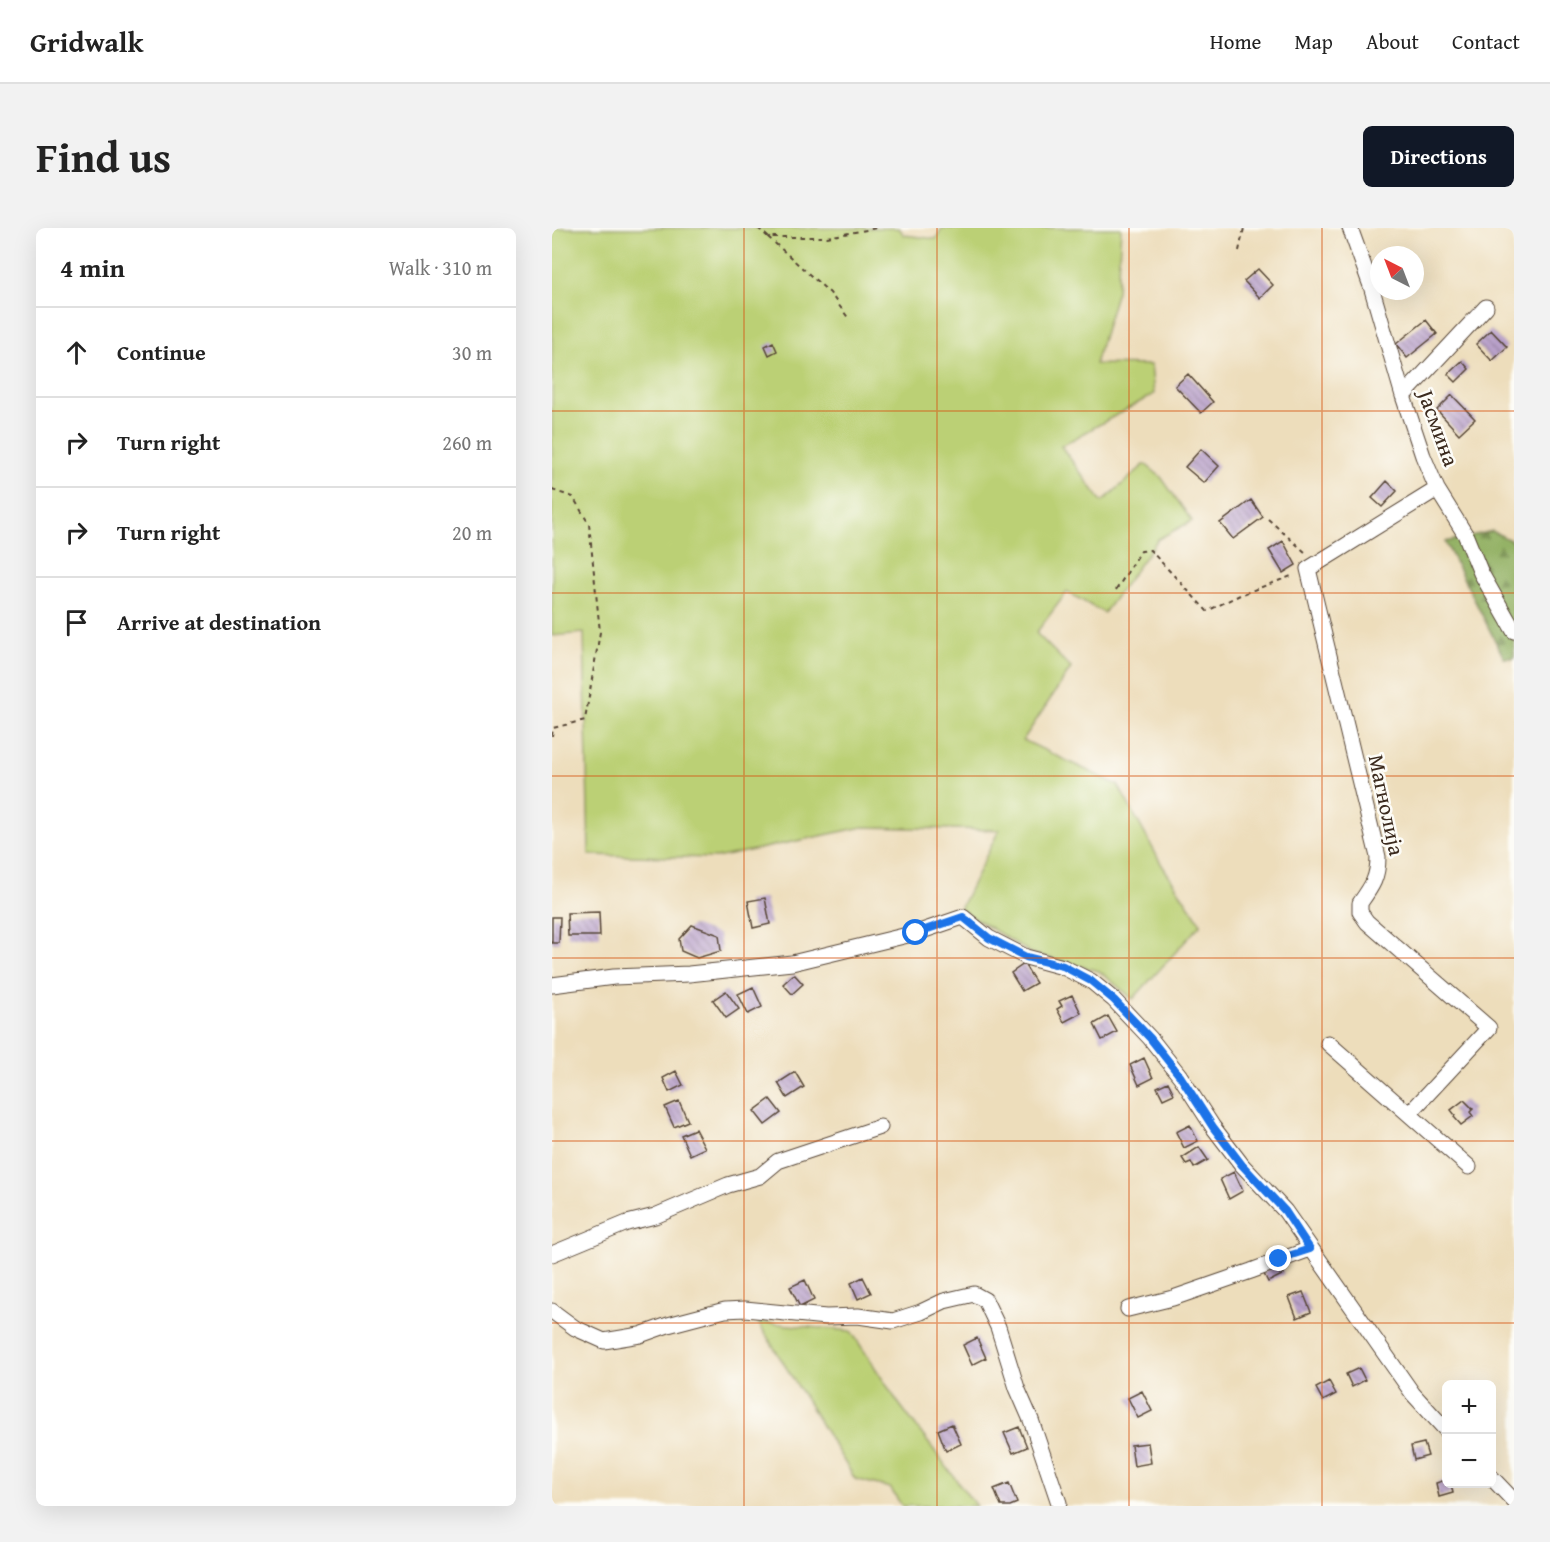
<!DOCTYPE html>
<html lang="en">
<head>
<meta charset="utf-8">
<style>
	body { margin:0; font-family:"Gentium Book Plus",serif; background:#f2f2f2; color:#222 }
	.controls { position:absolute; right:18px; bottom:18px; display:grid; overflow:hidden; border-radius:9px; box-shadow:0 6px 24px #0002 }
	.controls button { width:54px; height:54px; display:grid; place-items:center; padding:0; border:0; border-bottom:2px solid #e0e0e0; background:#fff; color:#222; font:30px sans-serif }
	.compass { position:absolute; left:818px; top:18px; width:54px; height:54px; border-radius:50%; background:#fff; box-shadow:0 6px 24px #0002; rotate:318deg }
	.stop { position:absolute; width:18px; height:18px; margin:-14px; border:4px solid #1a73e8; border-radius:50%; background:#fff }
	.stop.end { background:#1a73e8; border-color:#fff; box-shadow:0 2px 6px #0008 }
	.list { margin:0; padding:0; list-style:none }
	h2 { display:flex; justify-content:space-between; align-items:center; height:78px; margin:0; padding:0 24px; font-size:26px }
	h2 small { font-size:20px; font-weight:400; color:#767676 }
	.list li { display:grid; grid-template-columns:39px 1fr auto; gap:18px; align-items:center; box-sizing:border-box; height:90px; padding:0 24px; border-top:2px solid #e0e0e0 }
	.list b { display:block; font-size:22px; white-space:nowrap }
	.list em { font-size:20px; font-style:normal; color:#767676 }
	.icon { flex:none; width:33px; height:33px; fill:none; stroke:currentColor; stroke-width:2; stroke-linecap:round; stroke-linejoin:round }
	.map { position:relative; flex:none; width:962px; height:1278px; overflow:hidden; border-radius:9px }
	header { display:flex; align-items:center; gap:36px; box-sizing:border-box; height:84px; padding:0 30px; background:#fff; border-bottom:2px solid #e0e0e0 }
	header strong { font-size:28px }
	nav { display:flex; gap:33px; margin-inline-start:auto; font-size:21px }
	.intro { display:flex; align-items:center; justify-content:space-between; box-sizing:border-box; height:144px; padding:0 36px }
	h1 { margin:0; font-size:42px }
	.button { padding:15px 27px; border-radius:9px; background:#111827; color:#fff; font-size:21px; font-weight:700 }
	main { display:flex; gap:36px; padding:0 36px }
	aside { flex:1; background:#fff; border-radius:9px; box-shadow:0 6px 24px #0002 }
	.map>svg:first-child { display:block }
	.green { fill:#bbd074; stroke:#7b7d49; stroke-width:1.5 }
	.forest { fill:url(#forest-firs); stroke:#686e42; stroke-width:1.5 }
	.building { fill:url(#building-back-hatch) }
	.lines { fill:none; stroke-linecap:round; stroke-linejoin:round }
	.street-casing { stroke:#564536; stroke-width:17 }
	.path { stroke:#564536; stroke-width:2; stroke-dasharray:4.5 4.5; stroke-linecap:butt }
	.street { stroke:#fff; stroke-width:15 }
	.route { stroke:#1a73e8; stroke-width:8 }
	.grid { fill:none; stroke:#d7540e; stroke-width:1.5; stroke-opacity:0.55 }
	.labels { text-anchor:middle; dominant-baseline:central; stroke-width:5; stroke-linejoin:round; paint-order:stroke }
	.street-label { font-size:22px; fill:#3b2a1e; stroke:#fdfcf7 }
</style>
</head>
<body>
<header>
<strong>Gridwalk</strong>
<nav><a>Home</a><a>Map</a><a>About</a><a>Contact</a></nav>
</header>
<div class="intro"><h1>Find us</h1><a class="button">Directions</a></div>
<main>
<aside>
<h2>4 min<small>Walk · 310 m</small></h2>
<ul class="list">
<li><svg class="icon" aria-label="ahead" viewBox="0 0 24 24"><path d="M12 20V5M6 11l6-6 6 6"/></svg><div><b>Continue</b></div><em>30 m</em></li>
<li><svg class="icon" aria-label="right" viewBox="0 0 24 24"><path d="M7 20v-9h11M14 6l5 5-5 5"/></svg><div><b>Turn right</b></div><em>260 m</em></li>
<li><svg class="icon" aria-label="right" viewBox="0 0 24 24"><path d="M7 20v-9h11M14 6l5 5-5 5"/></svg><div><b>Turn right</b></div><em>20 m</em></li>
<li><svg class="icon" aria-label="arrive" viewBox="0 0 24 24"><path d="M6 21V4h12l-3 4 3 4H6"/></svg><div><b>Arrive at destination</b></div></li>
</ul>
</aside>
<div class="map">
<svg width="962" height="1278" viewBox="0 0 962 1278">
	<defs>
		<pattern id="forest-firs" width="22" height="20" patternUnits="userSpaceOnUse" patternTransform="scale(1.5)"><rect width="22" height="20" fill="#94b266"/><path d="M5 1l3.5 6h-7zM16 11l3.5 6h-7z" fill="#7a9153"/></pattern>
		<pattern id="building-back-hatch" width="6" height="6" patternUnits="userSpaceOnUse" patternTransform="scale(1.5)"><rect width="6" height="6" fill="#b9a1ca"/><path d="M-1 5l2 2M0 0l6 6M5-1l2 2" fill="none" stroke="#9883a3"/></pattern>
	</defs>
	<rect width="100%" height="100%" fill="#fdfcf7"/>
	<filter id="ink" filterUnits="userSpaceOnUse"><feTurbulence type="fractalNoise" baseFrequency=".0167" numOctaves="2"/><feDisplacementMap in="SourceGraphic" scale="12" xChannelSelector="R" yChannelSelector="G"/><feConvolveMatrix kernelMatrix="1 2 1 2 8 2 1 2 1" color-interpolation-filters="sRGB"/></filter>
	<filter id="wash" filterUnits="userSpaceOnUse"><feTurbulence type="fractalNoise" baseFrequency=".008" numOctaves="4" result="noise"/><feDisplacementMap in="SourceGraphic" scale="24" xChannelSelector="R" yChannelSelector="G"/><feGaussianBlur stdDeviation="1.35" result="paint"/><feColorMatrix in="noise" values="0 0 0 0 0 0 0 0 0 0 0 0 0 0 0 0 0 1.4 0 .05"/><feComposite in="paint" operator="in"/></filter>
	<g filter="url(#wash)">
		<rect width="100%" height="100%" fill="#edddbb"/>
		<!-- green -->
		<path class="green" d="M0,0H347L352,7L384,11L390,0H569L565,63L543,136L599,137L602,166L509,218L550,274L593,236L609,249L640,293L606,311L552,385L515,364L484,405L519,440L471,512L566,557L610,637L649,696L581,771L547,743L479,725L408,681L447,602L311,599L164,630L37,627L32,405L0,408Z
			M206,1094L299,1103L345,1173L424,1278H350L338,1260L303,1251Z"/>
		<!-- forest -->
		<path class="forest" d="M940,303L962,314V430H952L893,314Z"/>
		<g id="blocks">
			<!-- building -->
			<path class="building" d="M706,41L721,57L708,70L692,53Z
				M874,92L885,106L855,130L844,116Z
				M939,102L955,119L940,133L924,116Z
				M221,114L225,123L217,127L213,118Z
				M910,133L917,141L904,154L896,146Z
				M636,146L661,174L649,185L623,158Z
				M900,167L923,191L907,206L885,182Z
				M649,221L667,238L652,255L633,239Z
				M835,253L845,263L830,279L820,270Z
				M699,272L711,289L681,311L668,295Z
				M731,313L744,337L731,345L717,322Z
				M213,670L218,696L201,700L196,673Z
				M47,684L48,708H16L15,685Z
				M0,689H8L7,715H0Z
				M140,697L167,707L169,723L145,730L129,723L127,711Z
				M472,736L484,755L470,763L459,745Z
				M242,746L251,756L240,766L231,756Z
				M201,759L210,779L196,786L186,766Z
				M174,763L187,781L174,790L161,772Z
				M520,767L529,785L512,794L505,781L510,778L507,773Z
				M556,788L565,804L550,812L542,796Z
				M592,830L601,850L587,857L578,837Z
				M124,843L131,857L117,864L111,850Z
				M243,844L252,859L235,870L226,855Z
				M616,854L622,866L611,871L605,859Z
				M218,871L229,885L213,897L202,883Z
				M912,872L921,881L918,884L921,888L909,897L902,889L903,887L899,882Z
				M127,873L136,893L122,899L113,879Z
				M638,897L646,913L632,920L624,904Z
				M143,901L153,920L138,927L129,907Z
				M647,919L656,932L642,940L639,934L634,936L630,930Z
				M682,944L691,963L677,971L668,951Z
				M727,1036L732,1046L716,1054L711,1044Z
				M311,1049L319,1065L306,1071L299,1055Z
				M253,1052L262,1072L248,1079L238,1059Z
				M751,1064L759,1084L745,1090L737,1069Z
				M425,1110L434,1130L420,1137L411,1117Z
				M807,1140L813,1152L800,1159L794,1146Z
				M777,1153L784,1166L771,1173L764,1160Z
				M590,1163L600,1183L586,1190L576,1170Z
				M400,1196L409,1216L394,1223L386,1202Z
				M467,1199L475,1219L461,1225L452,1205Z
				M596,1215L599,1235L582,1238L579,1217Z
				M872,1215L876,1228L862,1232L859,1218Z
				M894,1252V1256H899L901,1265L887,1269L884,1255Z
				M457,1255L465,1275L458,1278H449L442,1261Z"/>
		</g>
	</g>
	<g filter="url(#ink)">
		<use href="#blocks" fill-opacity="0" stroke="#564536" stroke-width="1.5"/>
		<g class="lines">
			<!-- street casing -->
			<g class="street-casing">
				<path id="street" d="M798,0L819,58L851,168L871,228L885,261L913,306L929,345L962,403
					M851,168L934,79
					M0,757L62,749L137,746L240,735L364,705L411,689L437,710L474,729L511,739L539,753L562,772L598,810L628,848L661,899L690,937L733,983L861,1166L894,1202
					M776,815L917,939
					M857,886L937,800L815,694L808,684V675C820,658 826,650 826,629L756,341L885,261
					M0,1026L75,995L103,988L176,957L208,948L226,933L328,899
					M576,1081L621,1070L699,1043L758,1021
					M0,1083L23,1100L52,1113L88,1107L116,1097L173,1082L193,1081L274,1089L306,1088L341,1093L369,1084L392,1073L422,1066L433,1072L446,1099L465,1160L479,1192L507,1275
					M939,1249L962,1273"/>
			</g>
			<!-- path -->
			<path class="path" d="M206,0L216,9H275L325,0
				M216,9L278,65L297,91
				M687,23L692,0
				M0,262L21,269L37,296L48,404L33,492L1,500L0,508
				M716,291L754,325
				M564,362L589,323L598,322L655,383L688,367L742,347"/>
			<!-- street -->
			<use href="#street" class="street"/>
		</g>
	</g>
	<g class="lines" filter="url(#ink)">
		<!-- route -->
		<path class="route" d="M364,705L411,689L437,710L474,729L511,738L539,753L562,772L598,810L628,848L661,899L690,937L733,983L758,1021L727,1031"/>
	</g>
	<!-- grid -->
	<path class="grid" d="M192,0V1278M385,0V1278M577,0V1278M770,0V1278M0,183H962M0,365H962M0,548H962M0,730H962M0,913H962M0,1095H962"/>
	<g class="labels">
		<!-- street labels -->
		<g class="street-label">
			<text transform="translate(887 200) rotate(70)">Јасмина</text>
			<text transform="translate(835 577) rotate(78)">Магнолија</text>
		</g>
	</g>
</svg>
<div class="controls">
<button>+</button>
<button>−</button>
</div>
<svg class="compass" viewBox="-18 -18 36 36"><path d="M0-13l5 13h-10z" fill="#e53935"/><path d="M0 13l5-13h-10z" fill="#767676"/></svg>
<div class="stop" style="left:364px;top:705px"></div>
<div class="stop end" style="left:727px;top:1031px"></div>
</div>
</main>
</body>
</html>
